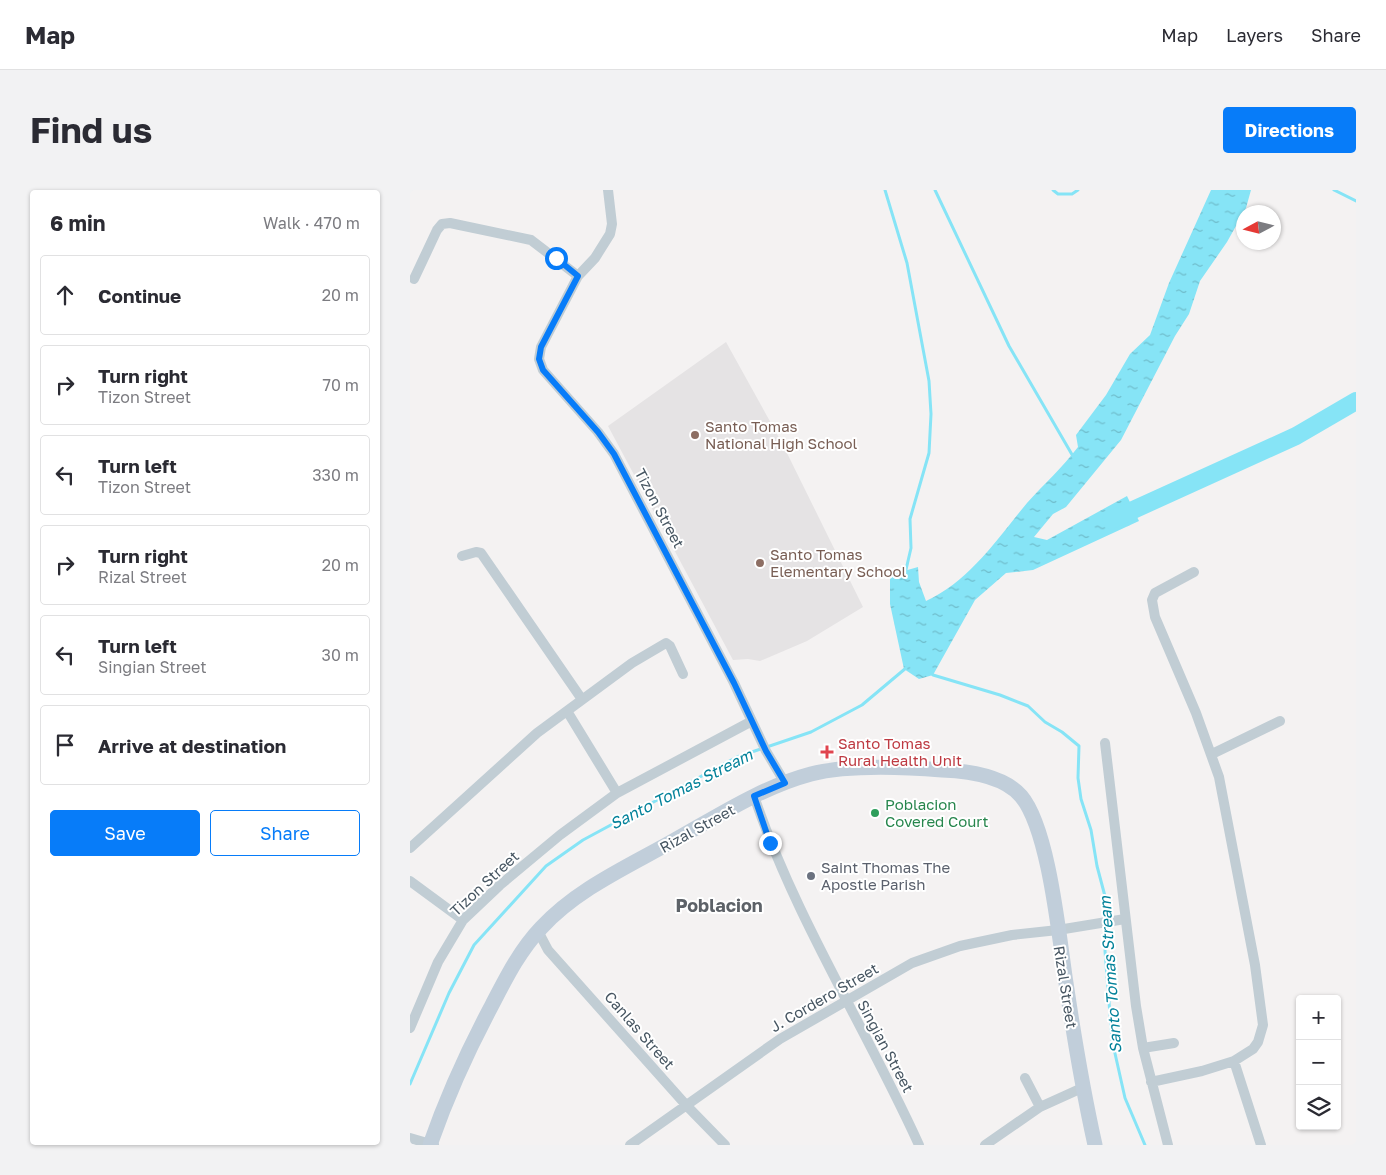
<!DOCTYPE html>
<html lang="en">
<head>
<meta charset="utf-8">
<style>
	body { margin:0; font-family:"Golos Text",sans-serif; background:#f2f2f3; color:#2b2b33 }
	.controls { position:absolute; right:15px; bottom:15px; display:grid; overflow:hidden; border-radius:5px; box-shadow:0 1px 4px #0004 }
	.controls button { width:45px; height:45px; display:grid; place-items:center; padding:0; border:0; border-bottom:1px solid #e1e1e2; background:#fff; color:#2b2b33; font:25px sans-serif }
	.compass { position:absolute; left:826px; top:15px; width:45px; height:45px; border-radius:50%; background:#fff; box-shadow:0 1px 4px #0004; rotate:263deg }
	.stop { position:absolute; width:15px; height:15px; margin:-11px; border:4px solid #077cf9; border-radius:50%; background:#fff }
	.stop.end { background:#077cf9; border-color:#fff; box-shadow:0 1px 5px #0008 }
	.list { margin:0; padding:0; list-style:none }
	h2 { display:flex; justify-content:space-between; align-items:center; height:65px; margin:0; padding:0 20px; font-size:21px }
	h2 small { font-size:16px; font-weight:400; color:#7c7c81 }
	.list li { display:grid; grid-template-columns:32px 1fr auto; gap:15px; align-items:center; box-sizing:border-box; height:80px; margin:0 10px 10px; padding:0 10px; border:1px solid #e1e1e2; border-radius:5px }
	.list b { display:block; font-size:19px; white-space:nowrap }
	.list p { margin:0; font-size:16px; white-space:nowrap; color:#7c7c81 }
	.list em { font-size:16px; font-style:normal; color:#7c7c81 }
	.actions { display:flex; gap:10px; padding:15px 20px }
	.actions a { flex:1; padding:11px 0; border:1px solid #077cf9; border-radius:5px; text-align:center; font-size:18px; color:#077cf9 }
	.actions .main { background:#077cf9; color:#fff }
	.icon { flex:none; width:28px; height:28px; fill:none; stroke:currentColor; stroke-width:2; stroke-linecap:round; stroke-linejoin:round }
	.map { position:relative; flex:none; width:946px; height:955px; overflow:hidden; border-radius:5px }
	header { display:flex; align-items:center; gap:30px; box-sizing:border-box; height:70px; padding:0 25px; background:#fff; border-bottom:1px solid #e1e1e2 }
	header strong { font-size:24px }
	nav { display:flex; gap:28px; margin-inline-start:auto; font-size:18px }
	.intro { display:flex; align-items:center; justify-content:space-between; box-sizing:border-box; height:120px; padding:0 30px }
	h1 { margin:0; font-size:35px }
	.button { padding:12px 22px; border-radius:5px; background:#077cf9; color:#fff; font-size:18px; font-weight:700 }
	main { display:flex; gap:30px; padding:0 30px }
	aside { flex:1; background:#fff; border-radius:5px; box-shadow:0 1px 4px #0004 }
	.map>svg:first-child { display:block }
	.education { fill:#e5e3e4 }
	.water { fill:url(#water-ripples) }
	.lines { fill:none; stroke-linecap:round; stroke-linejoin:round }
	.stream { stroke:#86e4f6; stroke-width:3 }
	.river { stroke:#86e4f6; stroke-width:18 }
	.street { stroke:#c1cdd4; stroke-width:10 }
	.secondary { stroke:#c1ceda; stroke-width:15 }
	.route { stroke:#077cf9; stroke-width:6 }
	.education-dot { fill:#8d6e63; stroke:#fff; stroke-width:2 }
	.health-dot { fill:#e0444e; stroke:#fff; stroke-width:2 }
	.leisure-dot { fill:#2e9e5b; stroke:#fff; stroke-width:2 }
	.worship-dot { fill:#6b7280; stroke:#fff; stroke-width:2 }
	.labels { text-anchor:middle; dominant-baseline:central; stroke-width:4; stroke-linejoin:round; paint-order:stroke }
	.education-label { font-size:15px; fill:#785e54; stroke:#fff; text-anchor:start }
	.street-label { font-size:15px; fill:#475662; stroke:#fff }
	.health-label { font-size:15px; fill:#be3a42; stroke:#fff; text-anchor:start }
	.leisure-label { font-size:15px; fill:#27864d; stroke:#fff; text-anchor:start }
	.worship-label { font-size:15px; fill:#5b616d; stroke:#fff; text-anchor:start }
	.water-label { font-size:16px; font-style:italic; fill:#03829a; stroke:#fff }
	.quarter-label { font-size:18px; font-weight:bold; fill:#5d6268; stroke:#fff }
</style>
</head>
<body>
<header>
<strong>Map</strong>
<nav><a>Map</a><a>Layers</a><a>Share</a></nav>
</header>
<div class="intro"><h1>Find us</h1><a class="button">Directions</a></div>
<main>
<aside>
<h2>6 min<small>Walk · 470 m</small></h2>
<ul class="list">
<li><svg class="icon" aria-label="ahead" viewBox="0 0 24 24"><path d="M12 20V5M6 11l6-6 6 6"/></svg><div><b>Continue</b></div><em>20 m</em></li>
<li><svg class="icon" aria-label="right" viewBox="0 0 24 24"><path d="M7 20v-9h11M14 6l5 5-5 5"/></svg><div><b>Turn right</b><p>Tizon Street</p></div><em>70 m</em></li>
<li><svg class="icon" aria-label="left" viewBox="0 0 24 24"><path d="M17 20v-9H6M10 6l-5 5 5 5"/></svg><div><b>Turn left</b><p>Tizon Street</p></div><em>330 m</em></li>
<li><svg class="icon" aria-label="right" viewBox="0 0 24 24"><path d="M7 20v-9h11M14 6l5 5-5 5"/></svg><div><b>Turn right</b><p>Rizal Street</p></div><em>20 m</em></li>
<li><svg class="icon" aria-label="left" viewBox="0 0 24 24"><path d="M17 20v-9H6M10 6l-5 5 5 5"/></svg><div><b>Turn left</b><p>Singian Street</p></div><em>30 m</em></li>
<li><svg class="icon" aria-label="arrive" viewBox="0 0 24 24"><path d="M6 21V4h12l-3 4 3 4H6"/></svg><div><b>Arrive at destination</b></div></li>
</ul>
<div class="actions"><a class="main">Save</a><a>Share</a></div>
</aside>
<div class="map">
<svg width="946" height="955" viewBox="0 0 946 955">
	<defs>
		<pattern id="water-ripples" width="26" height="14" patternUnits="userSpaceOnUse" patternTransform="scale(1.25)"><rect width="26" height="14" fill="#86e4f6"/><path d="M2 4q2-2 4 0t4 0M15 11q2-2 4 0t4 0" fill="none" stroke="#6fbccb"/></pattern>
	</defs>
	<rect width="100%" height="100%" fill="#f4f2f2"/>
	<!-- education -->
	<path class="education" d="M316,152L372,253L453,417L397,451L350,471L338,469L323,470L198,236Z"/>
	<!-- water -->
	<path class="water" d="M801,0H841L836,18L817,52L790,91L779,124L765,146L711,250L656,317L643,324L624,347L637,350L717,306L729,331L623,380L596,383L565,410L523,485L509,489L494,479L480,414V385L508,377L509,392L516,411C559,392 588,348 617,313C634,294 653,277 668,257L666,245L696,205L720,164L740,145L759,93Z"/>
	<g class="lines">
		<!-- stream -->
		<path class="stream" d="M475,0L497,73L519,191L521,224L519,263L500,329L501,358L495,384
			M525,0L599,156L664,268
			M643,0L648,4H662L668,0
			M924,0L946,11
			M520,482L523,485L590,505L618,516L635,532L652,542L669,556L668,588L671,609L681,640L687,676L696,710L697,737L695,761L702,850L715,908L735,955
			M0,894L39,803L64,755L136,676L173,650L327,567L401,542L452,515L496,478"/>
		<!-- river -->
		<path class="river" d="M701,330L886,246L946,211"/>
		<!-- street -->
		<path class="street" d="M198,0L202,34L200,44L185,68L168,86L131,157L129,169L133,180L188,242L204,264L324,493L356,561L375,593
			M4,89L27,40L32,34L40,33L121,50L168,86
			M52,366L66,362L71,363L171,508
			M157,521L207,603
			M695,553L726,816L733,858L758,955
			M802,564L870,531
			M344,606C385,728 456,838 509,955
			M0,658L127,543L222,473L256,453L260,456L273,484
			M0,691L53,730
			M128,741L138,760L276,915L315,955
			M0,838L28,772L53,730L90,695L150,645L207,603L342,531
			M733,858L764,853
			M824,871L851,955
			M615,888L630,917
			M741,892L792,881L824,871L843,859L848,852L853,835L845,775L809,587L786,523L745,427L742,410L745,403L784,382
			M0,948L24,955
			M220,955L370,849L502,773L550,756L602,745L648,740L715,729
			M575,955L630,917L672,898"/>
		<!-- secondary -->
		<path class="secondary" d="M20,955C37,906 58,860 82,815C96,788 110,760 131,738C167,699 217,677 263,651C308,626 352,597 401,584C437,575 494,577 532,580C557,581 593,585 611,606C639,639 649,747 656,793C664,847 673,901 685,955"/>
	</g>
	<g class="lines">
		<!-- route -->
		<path class="route" d="M146,68L168,86L131,157L129,169L133,180L188,242L204,264L324,493L356,561L375,593L344,606L360,653"/>
	</g>
	<!-- markers -->
	<g class="education-dot">
		<circle cx="285" cy="245" r="5"/>
		<circle cx="350" cy="373" r="5"/>
	</g>
	<path class="health-dot" d="M414.5 554.5h5v5h5v5h-5v5h-5v-5h-5v-5h5z"/>
	<circle class="leisure-dot" cx="465" cy="623" r="5"/>
	<circle class="worship-dot" cx="401" cy="686" r="5"/>
	<g class="labels">
		<!-- education labels -->
		<g class="education-label">
			<text x="295" y="236">Santo Tomas<tspan x="295" dy="17">National High School</tspan></text>
			<text x="360" y="364">Santo Tomas<tspan x="360" dy="17">Elementary School</tspan></text>
		</g>
		<!-- street labels -->
		<g class="street-label">
			<text transform="translate(250 318) rotate(62)">Tizon Street</text>
			<text transform="translate(287 638) rotate(-29)">Rizal Street</text>
			<text transform="translate(74 693) rotate(-43)">Tizon Street</text>
			<text transform="translate(656 797) rotate(81)">Rizal Street</text>
			<text transform="translate(414 807) rotate(-30)">J. Cordero Street</text>
			<text transform="translate(230 840) rotate(49)">Canlas Street</text>
			<text transform="translate(476 856) rotate(62)">Singian Street</text>
		</g>
		<!-- health labels -->
		<g class="health-label">
			<text x="428" y="553">Santo Tomas<tspan x="428" dy="17">Rural Health Unit</tspan></text>
		</g>
		<!-- leisure labels -->
		<g class="leisure-label">
			<text x="475" y="614">Poblacion<tspan x="475" dy="17">Covered Court</tspan></text>
		</g>
		<!-- worship labels -->
		<g class="worship-label">
			<text x="411" y="677">Saint Thomas The<tspan x="411" dy="17">Apostle Parish</tspan></text>
		</g>
		<!-- water labels -->
		<g class="water-label">
			<text transform="translate(271 599) rotate(-27)">Santo Tomas Stream</text>
			<text transform="translate(700 785) rotate(-94)">Santo Tomas Stream</text>
		</g>
		<!-- quarter labels -->
		<g class="quarter-label">
			<text x="309" y="715">Poblacion</text>
		</g>
	</g>
</svg>
<div class="controls">
<button>+</button>
<button>−</button>
<button><svg class="icon" aria-label="layers" viewBox="0 0 24 24"><path d="M12 4l9 5-9 5-9-5zM3 14l9 5 9-5"/></svg></button>
</div>
<svg class="compass" viewBox="-18 -18 36 36"><path d="M0-13l5 13h-10z" fill="#e53935"/><path d="M0 13l5-13h-10z" fill="#7c7c81"/></svg>
<div class="stop" style="left:146px;top:68px"></div>
<div class="stop end" style="left:360px;top:653px"></div>
</div>
</main>
</body>
</html>
